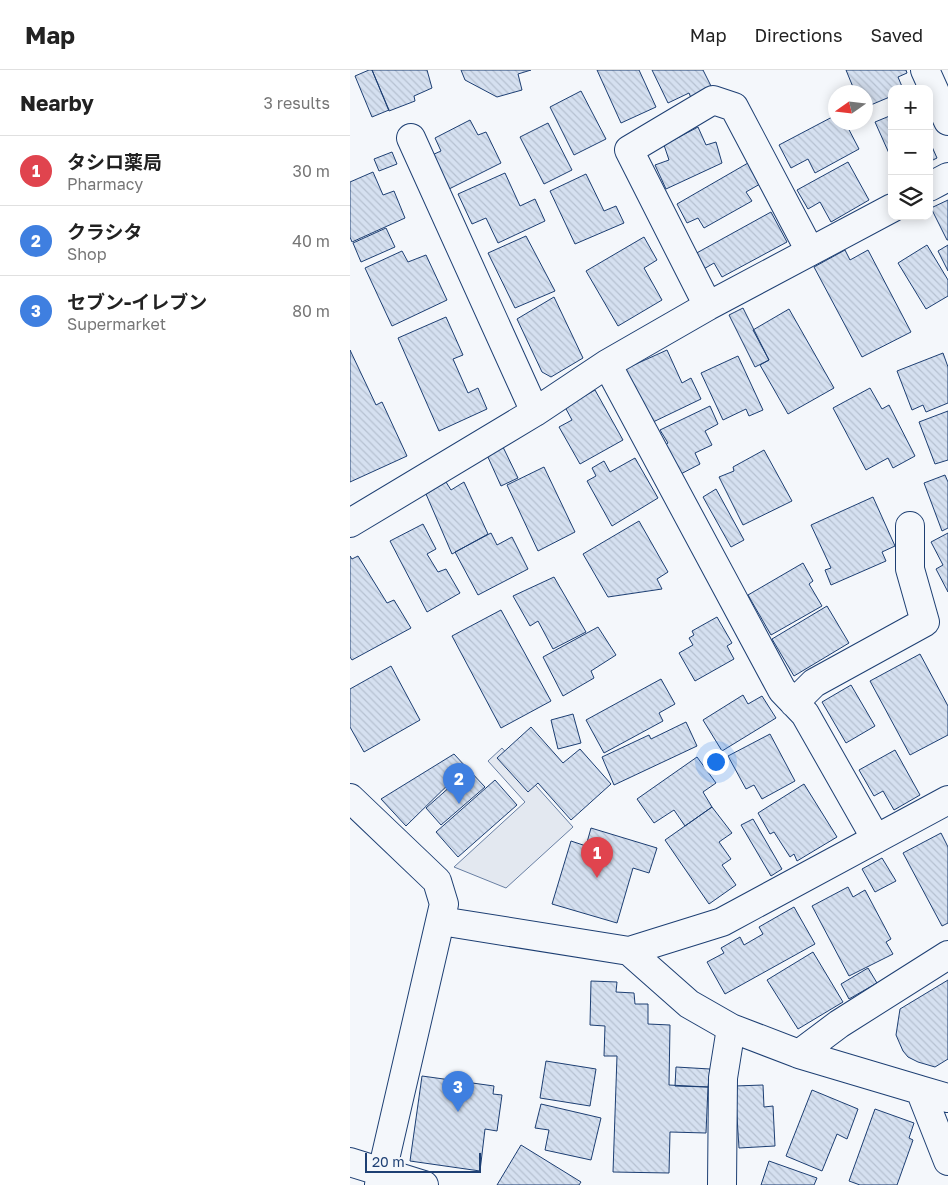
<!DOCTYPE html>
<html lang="en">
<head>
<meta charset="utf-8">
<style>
	body { margin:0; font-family:"Golos Text","Noto Sans JP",sans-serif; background:#f6f6f6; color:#222 }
	.controls { position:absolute; right:15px; top:15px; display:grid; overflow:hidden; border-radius:10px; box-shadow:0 2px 12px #0003 }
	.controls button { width:45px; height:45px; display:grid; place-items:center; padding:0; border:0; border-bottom:1px solid #e0e0e0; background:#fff; color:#222; font:25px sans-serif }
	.compass { position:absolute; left:478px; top:15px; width:45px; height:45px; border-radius:50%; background:#fff; box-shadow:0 2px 12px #0003; rotate:256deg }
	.scale { position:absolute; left:15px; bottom:12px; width:116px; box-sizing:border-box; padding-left:5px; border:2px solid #1d3f73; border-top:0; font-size:14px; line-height:18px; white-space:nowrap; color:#1d3f73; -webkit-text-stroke:4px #f4f7fb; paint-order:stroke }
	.you { position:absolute; left:365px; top:691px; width:18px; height:18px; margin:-12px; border:4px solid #fff; border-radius:50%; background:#1a73e8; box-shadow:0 0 0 8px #1a73e833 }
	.badge { display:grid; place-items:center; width:32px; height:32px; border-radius:50%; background:#ea580c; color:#fff; font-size:16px; font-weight:700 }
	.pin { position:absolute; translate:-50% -41px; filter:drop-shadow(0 1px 2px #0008) }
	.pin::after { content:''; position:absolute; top:26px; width:18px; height:15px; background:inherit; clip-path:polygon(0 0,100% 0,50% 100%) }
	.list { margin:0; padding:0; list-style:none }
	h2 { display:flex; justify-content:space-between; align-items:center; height:65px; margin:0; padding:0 20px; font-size:21px }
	h2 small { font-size:16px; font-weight:400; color:#767676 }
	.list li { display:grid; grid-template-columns:32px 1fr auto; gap:15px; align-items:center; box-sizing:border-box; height:70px; padding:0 20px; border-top:1px solid #e0e0e0 }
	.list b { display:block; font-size:19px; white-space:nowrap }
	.list p { margin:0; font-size:16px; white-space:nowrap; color:#767676 }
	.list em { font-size:16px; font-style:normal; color:#767676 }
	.icon { flex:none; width:28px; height:28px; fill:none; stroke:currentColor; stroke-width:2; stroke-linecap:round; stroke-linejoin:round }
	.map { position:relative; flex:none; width:598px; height:1115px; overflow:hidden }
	header { display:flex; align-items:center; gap:30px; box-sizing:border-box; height:70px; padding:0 25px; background:#fff; border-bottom:1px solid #e0e0e0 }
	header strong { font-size:24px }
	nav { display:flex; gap:28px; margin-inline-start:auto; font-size:18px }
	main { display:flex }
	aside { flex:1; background:#fff }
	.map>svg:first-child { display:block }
	.parking { fill:#e3e8f0; stroke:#687fa3 }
	.building { fill:url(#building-back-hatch); stroke:#1d3f73 }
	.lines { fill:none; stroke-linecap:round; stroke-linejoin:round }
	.minor-casing { stroke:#1d3f73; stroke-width:30 }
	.minor { stroke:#f4f7fb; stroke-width:28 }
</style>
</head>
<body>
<header>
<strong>Map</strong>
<nav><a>Map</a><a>Directions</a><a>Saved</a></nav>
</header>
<main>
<aside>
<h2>Nearby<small>3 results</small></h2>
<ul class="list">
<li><span class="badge" style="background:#e0444e">1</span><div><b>タシロ薬局</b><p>Pharmacy</p></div><em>30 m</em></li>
<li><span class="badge" style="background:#3f7fe0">2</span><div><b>クラシタ</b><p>Shop</p></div><em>40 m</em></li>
<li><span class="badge" style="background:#3f7fe0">3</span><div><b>セブン-イレブン</b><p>Supermarket</p></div><em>80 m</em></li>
</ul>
</aside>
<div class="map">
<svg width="598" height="1115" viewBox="0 0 598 1115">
	<defs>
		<pattern id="building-back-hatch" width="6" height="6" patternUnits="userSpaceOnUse" patternTransform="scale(1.25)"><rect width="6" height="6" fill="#d5e0f0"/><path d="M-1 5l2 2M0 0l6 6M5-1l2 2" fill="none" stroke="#b6c1d1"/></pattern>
	</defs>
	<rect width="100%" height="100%" fill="#f4f7fb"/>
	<!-- parking -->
	<path class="parking" d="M152,678L223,757L156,818L104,797L175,732L138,691Z"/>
	<!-- building -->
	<path class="building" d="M19,0H22L39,40L22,47L5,6Z
		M22,0H77L82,18L64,26L65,31L39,41Z
		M111,0H181L168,4L172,20L147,27L115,10Z
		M247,0H289L306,37L271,53Z
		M302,0H353L362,18L341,28L339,23L318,33Z
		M496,0H556L557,3L548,7L553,19H542V26L516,37V22H505Z
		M231,21L256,69L224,85L200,37Z
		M486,45V52H495L509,79L465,103L458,89L441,98L429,75Z
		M542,45V90L525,52Z
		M120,50L128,65L136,62L151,93L99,119L82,85L91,81L85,68Z
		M198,53L222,100L194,114L170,67Z
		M348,57L356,75L366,72L372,93L316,119L305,95L319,90L314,75Z
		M579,70L587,88L579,92Z
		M42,82L47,94L29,101L24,89Z
		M498,92L519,130L481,152L470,132L458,139L447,120Z
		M398,93L410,114L396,122L402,131L354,158L348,148L337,153L327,134Z
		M23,102L33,125L44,121L55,148L2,172L0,167V112Z
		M155,103L170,136L185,129L195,151L148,173L136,148L122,154L108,124Z
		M236,104L254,141L266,136L274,153L225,174L200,121Z
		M598,130V170H597L581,138Z
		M421,142L437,172L372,207L364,193L352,200L343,185Z
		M36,158L45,177L11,192L3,173Z
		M176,166L205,221L165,238L138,183Z
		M294,167L307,190L294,198L312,230L268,256L236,201Z
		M577,175L598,210V226L576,239L548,193Z
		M598,175V201L588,181Z
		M495,180L500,190L518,180L561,262L512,287L464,197Z
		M52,181L58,192L76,185L97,230L42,256L15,198Z
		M204,227L233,288L201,307L192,302L167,249Z
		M393,238L419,290L405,297L379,245Z
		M439,239L484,318L438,344L410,295L419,290L403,260Z
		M96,247L113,285L103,289L118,323L128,318L137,339L89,361L48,268Z
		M0,280L26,335L32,332L57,386L0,412Z
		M317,280L332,313L341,308L351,329L301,353L275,299Z
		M593,283L598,297V333L576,342L573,335L562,340L547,301Z
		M388,286L413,340L399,346L396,339L373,350L351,303Z
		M520,318L532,339L539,335L565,386L543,398L538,388L516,400L483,338Z
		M245,320L273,370L230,394L209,357L222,350L215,337Z
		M360,336L368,354L355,361L362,375L345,383L350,394L325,407L310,379L318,373L310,360Z
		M598,341V390L585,394L569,352Z
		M153,377L168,408L151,416L137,385Z
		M414,380L442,431L393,455L369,407L384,401L383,397Z
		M285,388L308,428L262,456L237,411L246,406L242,398L254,391L260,402Z
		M194,397L225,462L188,481L157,415Z
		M595,405L598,412V458L592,461L574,413Z
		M96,412L101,420L114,412L138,464L102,484L76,424Z
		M366,419L394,470L381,477L353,427Z
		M523,427L545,476L532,482L536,491L481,515L475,500L481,498L461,455Z
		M289,451L318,502L307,509L312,519L258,527L233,484Z
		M73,454L86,479L77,484L88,502L96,499L110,523L77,542L40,471Z
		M141,463L147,475L162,467L178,499L128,525L105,482Z
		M598,463V522L586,499L593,495L581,472Z
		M0,486L2,489L8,486L37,533L44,530L61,558L2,590L0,587Z
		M453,493L463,511L459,514L472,536L421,565L398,525Z
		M204,507L236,562L203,579L188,551L180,556L163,526Z
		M477,536L499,573L444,606L422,569Z
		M151,540L201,631L151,658L102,566Z
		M367,547L382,573L377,576L384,589L345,611L329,583L343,575L339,568L344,565L342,561Z
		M248,557L266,585L241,601L244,608L213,626L193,587Z
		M570,584L598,636V665L560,685L520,611Z
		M41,596L70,650L14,682L0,657V619Z
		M311,609L325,634L309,643L313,651L254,683L236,650Z
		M501,615L525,656L496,673L472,632Z
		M393,625L398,634L412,626L426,648L372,681L353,650Z
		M223,644L231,673L208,679L201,650Z
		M336,652L347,676L264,715L252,687L299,665L301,669Z
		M181,657L213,693L230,679L261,714L221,750L188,713L178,722L147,688Z
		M420,664L445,711L412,729L404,715L396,719L378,686Z
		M545,680L570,725L544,740L533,721L524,726L509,700Z
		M104,684L116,697L56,756L31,729Z
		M347,687L366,713L353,722L362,737L335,756L324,740L304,753L287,729Z
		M119,700L135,717L91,755L76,738Z
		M145,710L167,735L108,787L86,762Z
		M454,714L487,767L447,791L444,784L440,787L424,762L420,764L408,743Z
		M362,737L382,763L369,772L381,789L372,795L386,815L359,834L315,770Z
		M403,749L432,799L421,806L391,755Z
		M241,758L307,778L299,803L283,798L267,853L202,834L221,771L236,776Z
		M591,763L598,777V853L592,856L553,783Z
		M532,788L546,811L525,822L512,799Z
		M498,817L503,827L515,820L541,869L536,872L543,884L499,906L462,836Z
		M444,837L465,874L375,924L357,892L374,883L371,878L390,867L394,875L413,864L409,857Z
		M463,882L493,932L448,959L417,910Z
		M518,898L527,913L499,929L491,914Z
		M598,910V989L585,997L568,992L558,987L553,981L546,965L550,939Z
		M241,911L267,912L266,922L284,923L285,934H298V954L320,955L319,1015L358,1017L356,1063L320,1062L319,1103L263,1102L267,986H254L255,956L240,955Z
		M196,991L246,999L240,1036L190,1028Z
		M326,997L360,999L358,1017L325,1016Z
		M72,1006L144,1016L143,1024L152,1025L147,1061L135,1059L130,1101L60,1091Z
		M413,1015L414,1037L423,1036L425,1076L389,1078L385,1016Z
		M462,1020L508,1039L497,1069L487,1064L472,1101L436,1086Z
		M191,1034L251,1048L241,1090L195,1080L199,1060L185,1058Z
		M525,1039L564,1053L559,1068L563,1070L547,1115H510L499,1111Z
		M171,1075L231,1112L229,1115H147Z
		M419,1091L467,1108L464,1115H411Z"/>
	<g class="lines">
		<!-- minor casing -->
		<g class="minor-casing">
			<path id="minor" d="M575,0L598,51
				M61,68L185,342
				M579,117L598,107
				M358,236L279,80L363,30L384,37L460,181
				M257,294L432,620L455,644L526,769
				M0,453L185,342L257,294L358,236L542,138
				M444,633L464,613L575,552L560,499V456
				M0,728L87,811L94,834L29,1115
				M91,851L279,881L372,852L598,730
				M279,881L339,934L381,958L449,984L570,1020L598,1091
				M449,984L489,954L598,885
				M570,1020L598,1028
				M0,1092L74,1115
				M372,1115L373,1008L381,958"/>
		</g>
		<!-- minor -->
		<use href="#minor" class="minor"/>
	</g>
</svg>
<div class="controls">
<button>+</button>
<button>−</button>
<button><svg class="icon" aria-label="layers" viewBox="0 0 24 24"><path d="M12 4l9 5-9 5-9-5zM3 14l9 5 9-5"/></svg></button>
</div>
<svg class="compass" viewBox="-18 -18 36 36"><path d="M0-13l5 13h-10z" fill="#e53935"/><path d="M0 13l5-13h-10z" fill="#767676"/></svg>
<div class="scale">20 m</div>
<div class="you"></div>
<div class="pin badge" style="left:247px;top:808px;background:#e0444e">1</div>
<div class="pin badge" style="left:109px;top:734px;background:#3f7fe0">2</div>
<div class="pin badge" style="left:108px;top:1042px;background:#3f7fe0">3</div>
</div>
</main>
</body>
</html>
